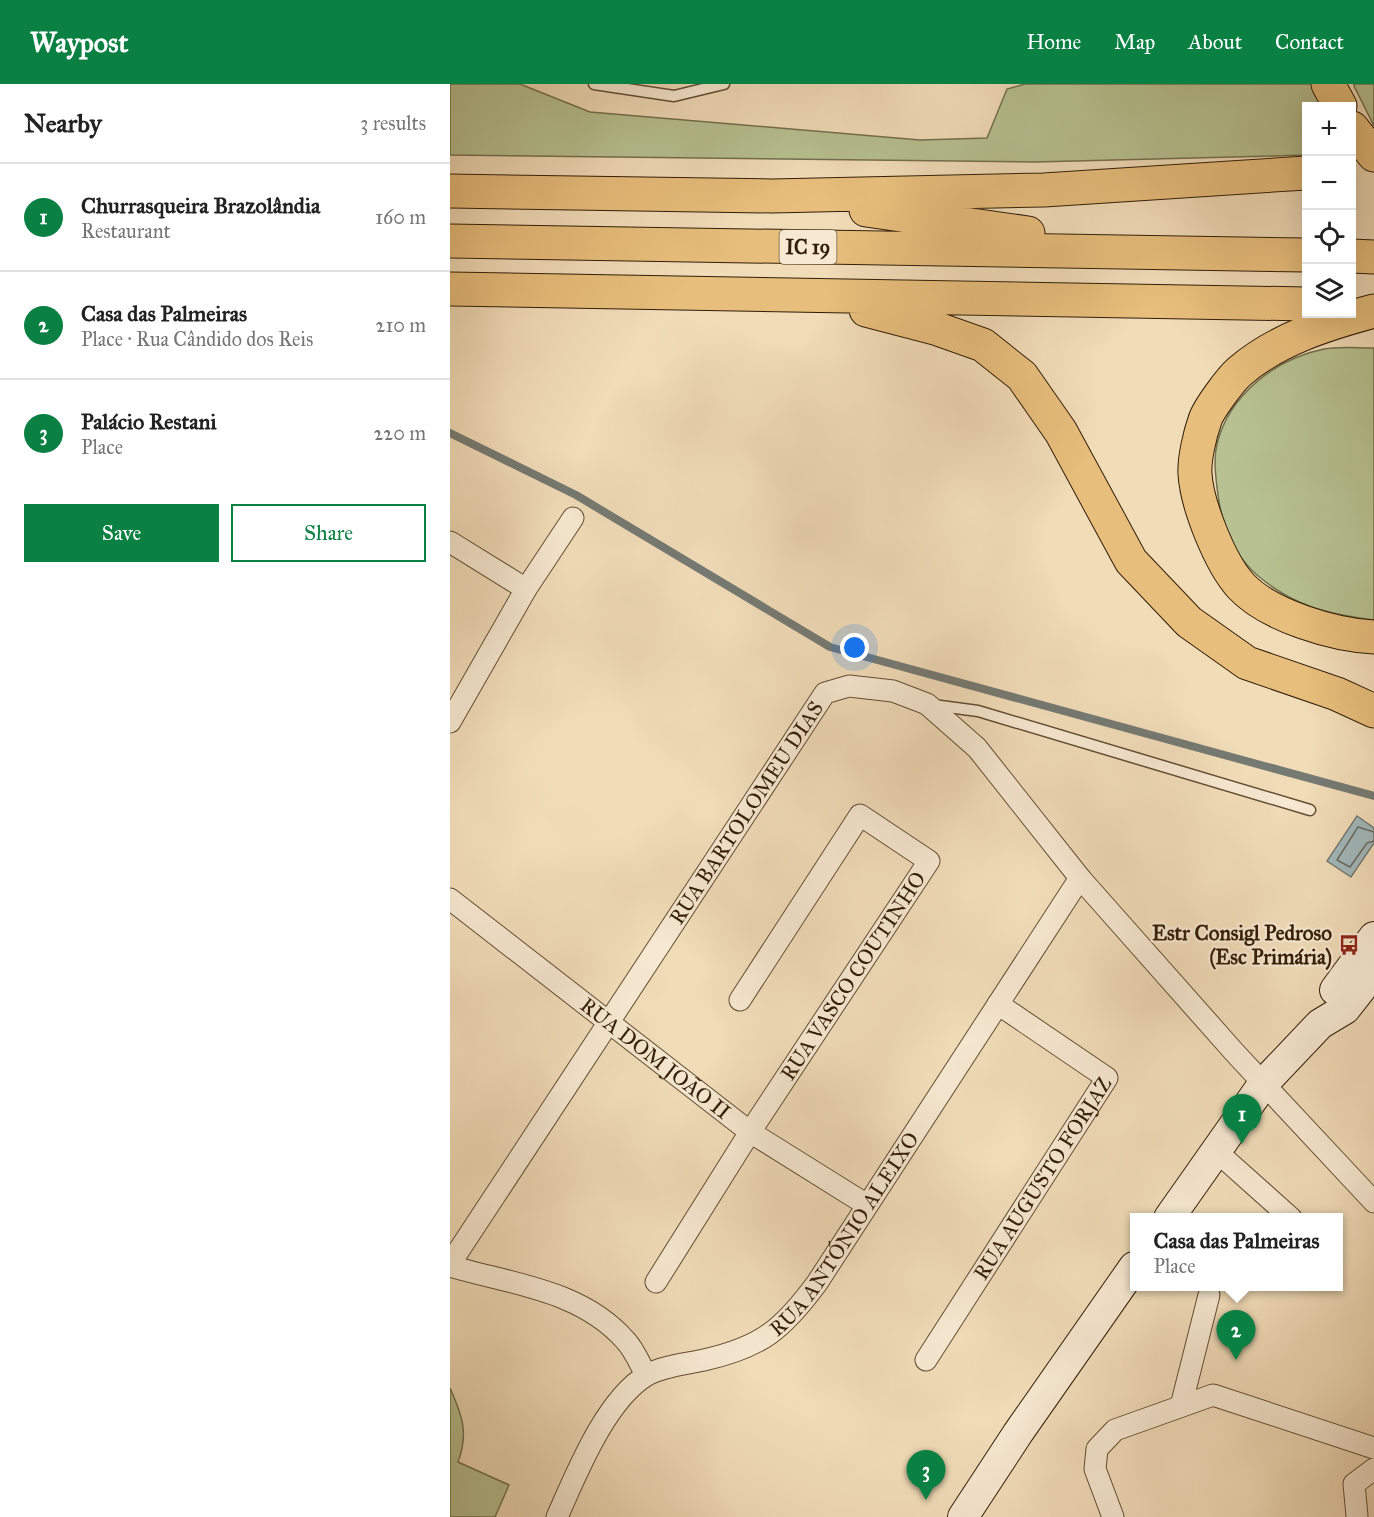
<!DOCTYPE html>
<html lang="en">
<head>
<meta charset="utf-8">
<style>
	body { margin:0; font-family:"IM FELL Great Primer",serif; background:#f6f6f6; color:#222 }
	.controls { position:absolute; right:18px; top:18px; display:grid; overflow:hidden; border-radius:0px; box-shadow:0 6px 24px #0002 }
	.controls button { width:54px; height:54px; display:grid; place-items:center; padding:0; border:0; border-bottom:2px solid #e0e0e0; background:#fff; color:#222; font:30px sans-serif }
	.you { position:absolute; left:405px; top:564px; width:21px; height:21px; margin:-15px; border:4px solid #fff; border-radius:50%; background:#1a73e8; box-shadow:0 0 0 9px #1a73e833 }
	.badge { display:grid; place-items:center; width:39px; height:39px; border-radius:50%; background:#0b8043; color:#fff; font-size:20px; font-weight:700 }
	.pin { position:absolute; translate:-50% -50px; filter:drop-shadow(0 2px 3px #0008) }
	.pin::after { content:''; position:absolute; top:32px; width:21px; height:18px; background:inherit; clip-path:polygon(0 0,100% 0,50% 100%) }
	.popup { position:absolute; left:680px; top:1129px; width:213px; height:78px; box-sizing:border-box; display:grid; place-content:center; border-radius:0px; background:#fff; filter:drop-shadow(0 2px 4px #0005); font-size:20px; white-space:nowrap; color:#767676 }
	.popup b { font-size:22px; color:#222 }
	.popup::after { content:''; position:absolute; left:50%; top:100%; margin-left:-12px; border:12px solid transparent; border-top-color:#fff }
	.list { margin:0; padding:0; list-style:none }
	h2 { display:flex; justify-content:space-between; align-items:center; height:78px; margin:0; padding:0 24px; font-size:26px }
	h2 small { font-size:20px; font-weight:400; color:#767676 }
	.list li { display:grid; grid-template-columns:39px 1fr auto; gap:18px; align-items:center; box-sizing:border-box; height:108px; padding:0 24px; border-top:2px solid #e0e0e0 }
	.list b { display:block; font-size:22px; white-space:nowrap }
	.list p { margin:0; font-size:20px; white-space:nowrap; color:#767676 }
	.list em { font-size:20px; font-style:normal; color:#767676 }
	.actions { display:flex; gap:12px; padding:18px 24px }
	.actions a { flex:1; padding:14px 0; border:2px solid #0b8043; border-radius:0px; text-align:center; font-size:21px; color:#0b8043 }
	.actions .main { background:#0b8043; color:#fff }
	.icon { flex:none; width:33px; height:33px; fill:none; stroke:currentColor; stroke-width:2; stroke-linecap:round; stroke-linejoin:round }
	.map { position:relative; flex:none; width:924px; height:1433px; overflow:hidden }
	header { display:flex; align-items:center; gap:36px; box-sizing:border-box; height:84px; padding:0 30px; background:#0b8043; color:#fff }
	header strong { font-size:28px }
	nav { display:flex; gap:33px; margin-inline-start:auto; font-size:21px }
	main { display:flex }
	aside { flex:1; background:#fff }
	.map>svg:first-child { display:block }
	.green { fill:#b7c191; stroke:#74704c; stroke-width:1.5 }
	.water { fill:#a1b8bb; stroke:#757a73; stroke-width:1.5 }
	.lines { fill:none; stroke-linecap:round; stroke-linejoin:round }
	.shore { stroke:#6a6b61; stroke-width:1.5 }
	.stream { stroke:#757a73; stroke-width:8 }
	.service-casing { stroke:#624e33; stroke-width:13 }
	.minor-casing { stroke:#624e33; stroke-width:23 }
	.secondary-casing { stroke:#321e07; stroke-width:32 }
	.trunk-casing { stroke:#321e07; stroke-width:35 }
	.service { stroke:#f6e8d1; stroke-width:10 }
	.minor { stroke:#f6e8d1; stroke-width:21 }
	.secondary { stroke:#f6e8d1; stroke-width:30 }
	.trunk { stroke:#e8be7c; stroke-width:33 }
	.labels { text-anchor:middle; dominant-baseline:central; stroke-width:4.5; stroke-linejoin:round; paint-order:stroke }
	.shield { fill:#f6e8d1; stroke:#6d5b44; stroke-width:1.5 }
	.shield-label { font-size:20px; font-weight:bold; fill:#321e07 }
	.street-label { font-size:21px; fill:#321e07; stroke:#f6e8d1 }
	.poi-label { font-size:21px; font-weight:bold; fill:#321e07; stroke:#f6e8d1; text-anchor:end }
</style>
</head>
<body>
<header>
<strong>Waypost</strong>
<nav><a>Home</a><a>Map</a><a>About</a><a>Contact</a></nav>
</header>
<main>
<aside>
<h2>Nearby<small>3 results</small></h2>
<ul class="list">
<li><span class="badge">1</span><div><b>Churrasqueira Brazolândia</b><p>Restaurant</p></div><em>160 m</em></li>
<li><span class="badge">2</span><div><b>Casa das Palmeiras</b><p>Place · Rua Cândido dos Reis</p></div><em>210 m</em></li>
<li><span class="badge">3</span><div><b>Palácio Restani</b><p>Place</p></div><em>220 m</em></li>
</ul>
<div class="actions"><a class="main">Save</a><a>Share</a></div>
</aside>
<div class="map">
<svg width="924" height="1433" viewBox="0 0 924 1433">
	<rect width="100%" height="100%" fill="#f1dcb8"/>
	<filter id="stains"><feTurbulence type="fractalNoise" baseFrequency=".00333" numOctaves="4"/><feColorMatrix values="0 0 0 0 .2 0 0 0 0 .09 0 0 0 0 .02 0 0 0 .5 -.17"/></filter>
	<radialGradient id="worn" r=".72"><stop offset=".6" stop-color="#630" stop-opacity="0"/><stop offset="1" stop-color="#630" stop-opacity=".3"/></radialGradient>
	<!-- green -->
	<path class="green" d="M0,0H70L140,28L470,56L537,54L557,5L575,0H869L874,22H856V71L585,78L0,71Z
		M904,0H924V42L904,2Z
		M924,264V536C878,530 843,522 807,491C783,470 772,441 768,411C766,395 763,376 767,360C779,311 825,275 874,265C889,262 908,264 924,264Z
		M0,1304C12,1331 19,1349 8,1378L59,1401L45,1433H0Z"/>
	<!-- water -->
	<path class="water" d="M907,732L924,744V759L901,793L877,777Z"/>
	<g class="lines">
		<!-- shore -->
		<path class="shore" d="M924,748L908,743L887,776L900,783L917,759L924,757"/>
		<!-- stream -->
		<path class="stream" d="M0,349L126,411L380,563L924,712"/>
		<!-- service casing -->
		<g class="service-casing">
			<path id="service" d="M144,0L224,12L274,0
				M483,621L528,627L860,726"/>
		</g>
		<!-- minor casing -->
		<g class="minor-casing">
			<g id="minor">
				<path d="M0,458L76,505"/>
				<path d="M0,638L76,505L123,434"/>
				<path id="s1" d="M0,815L300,1048L417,1121"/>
				<path d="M766,1067L841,1134"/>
				<path id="s2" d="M0,1180L375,609L399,602L443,607L477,620L527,664L630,794L785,969L924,1118"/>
				<path d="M0,1182C61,1200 131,1206 175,1256C184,1265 190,1280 196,1291"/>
				<path id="s3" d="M206,1198L300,1048L479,777L410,731L290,916"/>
				<path id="s4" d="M476,1276L657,994L548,920"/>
				<path d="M731,1322L759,1211"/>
				<path d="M907,1432L904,1400L924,1385"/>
				<path id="s5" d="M107,1433C126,1391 155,1316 197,1291C213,1282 236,1280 254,1276C312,1263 333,1245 367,1199L630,794"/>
				<path d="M663,1433L645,1385L647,1365L665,1346L763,1311L924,1364"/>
			</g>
		</g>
		<!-- secondary casing -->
		<g class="secondary-casing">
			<path id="secondary" d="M885,906L924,853
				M719,1134L814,999L870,940L895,925L924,888
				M513,1433L568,1349L684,1183"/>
		</g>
		<!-- trunk casing -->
		<g class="trunk-casing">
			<path id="trunk" d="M878,0L890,22
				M902,44L924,71
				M0,107L322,112L594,106L856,89
				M416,126L578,149
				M0,157L856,171
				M902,172L924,173
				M0,205L856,220
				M416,226L485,244L533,261L572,292L611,348L681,477L739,538L797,579L887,610L924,627
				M924,227C876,240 827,255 789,288C780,296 758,326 755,336C750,350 744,375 745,390C747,421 770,479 791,502C819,532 884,551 924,553"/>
		</g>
		<!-- service -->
		<use href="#service" class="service"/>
		<!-- minor -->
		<use href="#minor" class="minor"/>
		<!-- secondary -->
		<use href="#secondary" class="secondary"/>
		<!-- trunk -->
		<use href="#trunk" class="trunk"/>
	</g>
	<!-- icons -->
	<defs>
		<g id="bus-bare" transform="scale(1.62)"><path d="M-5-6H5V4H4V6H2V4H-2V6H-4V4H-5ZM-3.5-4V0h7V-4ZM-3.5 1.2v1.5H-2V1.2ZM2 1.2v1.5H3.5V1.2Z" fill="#8f2418" stroke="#f6e8d1" stroke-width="2.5" paint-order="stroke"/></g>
	</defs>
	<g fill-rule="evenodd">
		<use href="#bus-bare" x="899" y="861"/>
	</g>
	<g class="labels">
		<!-- shield labels -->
		<rect class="shield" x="329.5" y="146" width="57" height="34" rx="4.5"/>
		<g class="shield-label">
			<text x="358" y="163">IC 19</text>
		</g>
		<!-- street labels -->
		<g class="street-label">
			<text stroke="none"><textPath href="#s2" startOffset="540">RUA BARTOLOMEU DIAS</textPath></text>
			<text stroke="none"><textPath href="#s3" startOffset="364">RUA VASCO COUTINHO</textPath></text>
			<text stroke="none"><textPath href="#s1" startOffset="260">RUA DOM JOÃO II</textPath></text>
			<text stroke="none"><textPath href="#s4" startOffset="216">RUA AUGUSTO FORJAZ</textPath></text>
			<text stroke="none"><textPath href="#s5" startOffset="426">RUA ANTÓNIO ALEIXO</textPath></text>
		</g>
		<!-- poi labels -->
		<g class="poi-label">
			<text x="882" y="849">Estr Consigl Pedroso<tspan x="882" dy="24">(Esc Primária)</tspan></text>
		</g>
	</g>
	<rect width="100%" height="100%" filter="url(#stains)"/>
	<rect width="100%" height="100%" fill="url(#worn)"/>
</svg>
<div class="controls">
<button>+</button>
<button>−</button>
<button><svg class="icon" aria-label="locate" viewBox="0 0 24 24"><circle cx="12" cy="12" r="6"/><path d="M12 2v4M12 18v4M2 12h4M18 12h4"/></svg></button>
<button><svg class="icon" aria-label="layers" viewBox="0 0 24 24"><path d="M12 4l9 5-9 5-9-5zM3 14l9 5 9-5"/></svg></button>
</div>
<div class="you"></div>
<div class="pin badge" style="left:792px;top:1060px">1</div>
<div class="pin badge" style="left:786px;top:1276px">2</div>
<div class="popup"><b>Casa das Palmeiras</b>Place</div>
<div class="pin badge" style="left:476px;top:1416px">3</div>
</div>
</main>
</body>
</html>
